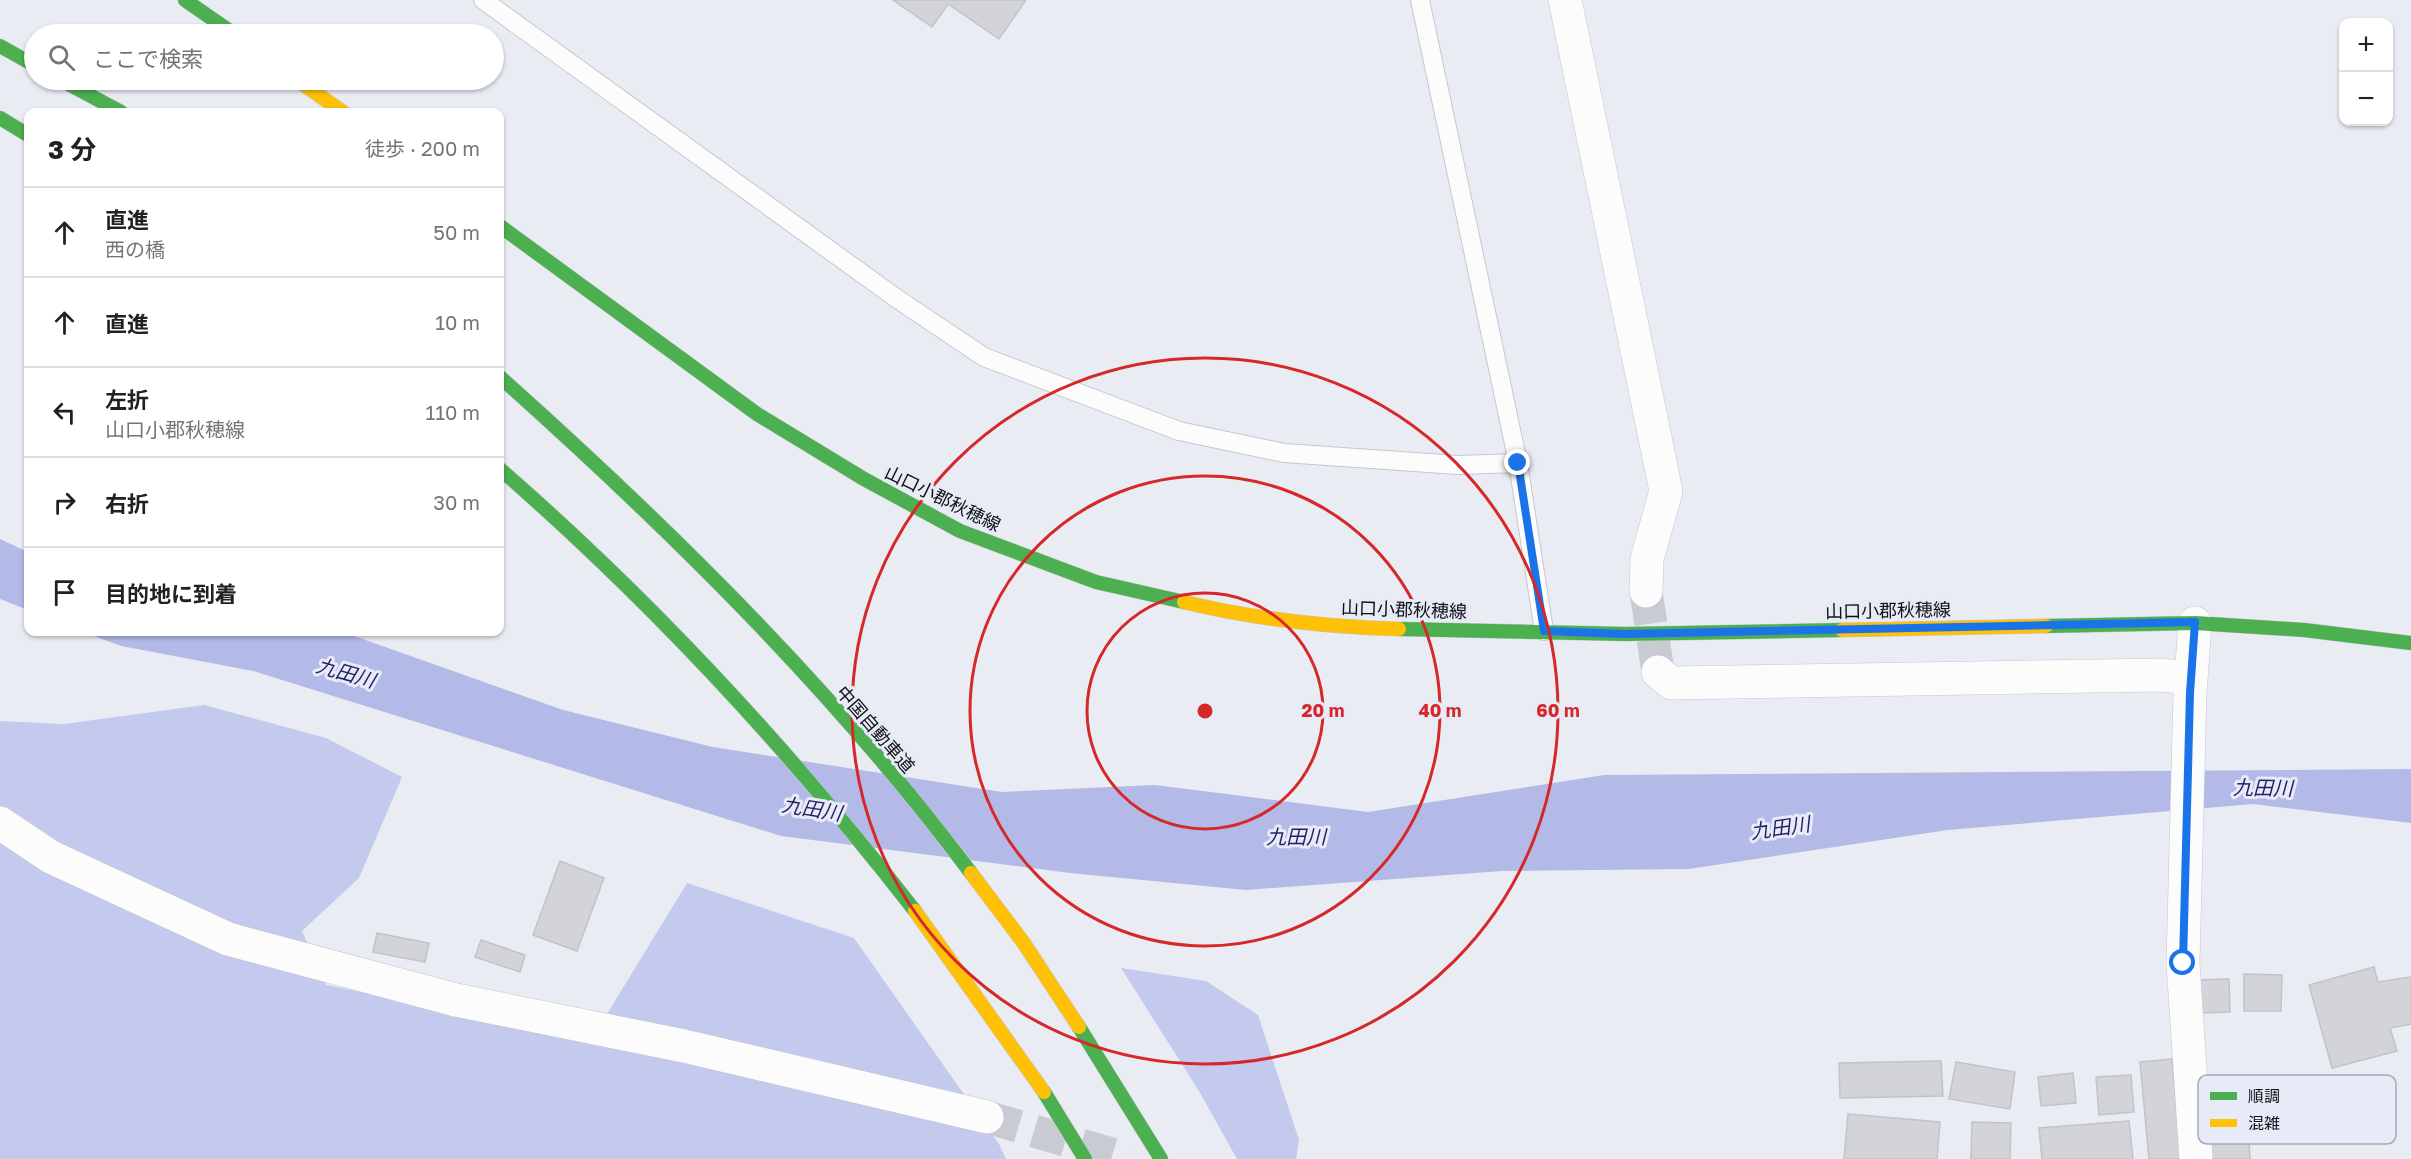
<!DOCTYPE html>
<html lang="ja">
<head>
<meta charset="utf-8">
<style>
	body { margin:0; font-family:"Golos Text","Noto Sans JP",sans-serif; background:#f2f2f2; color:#202124 }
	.controls { position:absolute; right:18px; top:18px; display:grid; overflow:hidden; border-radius:12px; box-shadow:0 2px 4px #0004 }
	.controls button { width:54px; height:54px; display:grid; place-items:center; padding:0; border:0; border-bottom:2px solid #e0e0e0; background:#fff; color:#202124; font:30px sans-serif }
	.stop { position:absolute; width:18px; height:18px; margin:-14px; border:4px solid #1a73e8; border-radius:50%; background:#fff }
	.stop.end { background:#1a73e8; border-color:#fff; box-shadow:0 2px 6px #0008 }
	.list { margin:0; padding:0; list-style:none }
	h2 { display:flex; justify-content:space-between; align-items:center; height:78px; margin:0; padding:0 24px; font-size:26px }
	h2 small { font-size:20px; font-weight:400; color:#757577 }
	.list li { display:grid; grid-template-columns:39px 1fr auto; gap:18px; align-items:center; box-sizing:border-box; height:90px; padding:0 24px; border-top:2px solid #e0e0e0 }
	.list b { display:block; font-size:22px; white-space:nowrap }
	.list p { margin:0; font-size:20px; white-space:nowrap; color:#757577 }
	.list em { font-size:20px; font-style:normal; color:#757577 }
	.icon { flex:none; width:33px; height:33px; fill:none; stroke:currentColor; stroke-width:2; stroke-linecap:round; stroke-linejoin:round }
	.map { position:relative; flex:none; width:2411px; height:1159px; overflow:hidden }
	.search { position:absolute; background:#fff; box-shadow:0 2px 4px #0004; left:24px; top:24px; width:480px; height:66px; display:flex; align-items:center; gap:15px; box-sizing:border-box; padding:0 21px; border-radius:33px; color:#757577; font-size:22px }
	.panel { position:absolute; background:#fff; box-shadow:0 2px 4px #0004; left:24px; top:108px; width:480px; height:528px; border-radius:12px }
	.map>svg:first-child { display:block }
	.forest { fill:#c4c9ee }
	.water { fill:#b4bae7 }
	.building { fill:#d2d4da; stroke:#c1c3c9; stroke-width:1.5 }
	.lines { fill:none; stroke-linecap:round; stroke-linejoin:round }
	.street-tunnel { stroke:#c9cbd2; stroke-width:33; stroke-dasharray:33 16; stroke-linecap:butt }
	.lane-casing { stroke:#c5c7cd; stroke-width:20 }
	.street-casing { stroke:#c5c7cd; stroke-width:34 }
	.fast-casing { stroke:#c5c7cd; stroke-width:15 }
	.slow-casing { stroke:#c5c7cd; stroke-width:15 }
	.lane { stroke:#fcfcfd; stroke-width:18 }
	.street { stroke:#fcfcfd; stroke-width:33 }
	.fast { stroke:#4caf50; stroke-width:14 }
	.slow { stroke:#ffc107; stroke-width:14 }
	.route { stroke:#1a73e8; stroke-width:8 }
	.ring { fill:none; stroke:#d62828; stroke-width:3 }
	.labels { text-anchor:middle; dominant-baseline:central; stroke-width:6; stroke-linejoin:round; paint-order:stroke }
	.street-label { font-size:18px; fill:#0f1014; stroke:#e7eaf7 }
	.water-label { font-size:20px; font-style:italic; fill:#231f65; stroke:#e7eaf7 }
	.key { fill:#e7eaf7; stroke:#a6a9b3; stroke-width:1.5 }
	.key-label { font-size:16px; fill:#0f1014 }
	.centre { fill:#d62828; stroke:#e7eaf7; stroke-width:3 }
	.ring-label { font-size:18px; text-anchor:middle; font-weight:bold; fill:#d62828; stroke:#e7eaf7; stroke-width:6; stroke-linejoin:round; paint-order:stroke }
</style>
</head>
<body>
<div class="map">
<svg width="2411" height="1159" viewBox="0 0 2411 1159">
	<rect width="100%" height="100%" fill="#eaecf4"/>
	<!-- forest -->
	<path class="forest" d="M204,705L326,738L402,777L359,878L302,931L326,985L480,1015L607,1014L687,883L854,938L999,1144L1006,1159H0V721L64,724Z
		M1121,968L1206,981L1258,1015L1299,1140L1296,1159H1237L1199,1091Z"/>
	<!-- water -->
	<path class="water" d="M0,539L28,552V610L0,599Z
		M83,632H343L563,710L713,747L1002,792L1155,785L1368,812L1604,775L2411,769V823L2253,804L1948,830L1689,869L1502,871L1246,890L1070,873L781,836L253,671L121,646Z"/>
	<!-- building -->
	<path class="building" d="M893,0H1026L999,39L948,4L932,27Z
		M560,861L604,878L577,951L533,935Z
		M377,933L429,943L425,962L373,952Z
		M481,940L525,955L520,972L475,957Z
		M2374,967L2378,982L2411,977V1024L2390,1028L2397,1051L2332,1068L2309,985Z
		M2244,974L2282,975L2281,1011H2244Z
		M2229,979L2230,1012L2200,1013L2198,980Z
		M2172,1059L2181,1159H2149L2140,1062Z
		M1941,1061L1943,1096L1840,1098L1839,1063Z
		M1956,1062L2015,1072L2010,1109L1949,1099Z
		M2073,1073L2076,1103L2041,1106L2038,1077Z
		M2131,1075L2134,1112L2099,1115L2096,1077Z
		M1848,1114L1940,1122L1937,1159H1844Z
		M2129,1121L2133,1159H2042L2039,1128Z
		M1972,1122L2011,1123L2010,1159H1971Z
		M2248,1125L2250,1159H2207L2204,1128Z"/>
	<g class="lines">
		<!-- street-tunnel -->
		<path class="street-tunnel" d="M1646,591L1658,672
			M987,1117L1128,1159"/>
		<!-- lane casing -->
		<g class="lane-casing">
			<path id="lane" d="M483,0L896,298L984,357L1179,431L1284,453L1458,465L1518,463
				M1420,0L1518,463L1544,631"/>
		</g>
		<!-- street casing -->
		<g class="street-casing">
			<path id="street" d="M1565,0L1666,491L1647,559L1646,591
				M2195,623L2190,693L2183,963L2196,1159
				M1658,672L1671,683L2160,675L2191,678
				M0,823L51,857L228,939L456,1000L684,1046L987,1117"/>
		</g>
		<!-- fast casing -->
		<g class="fast-casing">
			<path id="fast" d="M185,0L234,34
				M0,46L34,65
				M61,80L121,112
				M0,118L28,135
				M500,226L757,414L864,479L960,531L1096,582L1184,602
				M500,377C670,529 834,690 971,873
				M500,469C655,604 789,749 915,911
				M2046,626L2195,623L2304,630L2411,643
				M1399,629L1625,634L1842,630
				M1079,1027L1161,1159
				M1044,1092L1085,1159"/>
		</g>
		<!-- slow casing -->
		<g class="slow-casing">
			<path id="slow" d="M297,80L343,112
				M1184,602C1254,619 1327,627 1399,629
				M1842,630L2046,626
				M971,873L1023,942L1079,1027
				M915,911L1044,1092"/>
		</g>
		<!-- lane -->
		<use href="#lane" class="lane"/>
		<!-- street -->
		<use href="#street" class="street"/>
		<!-- fast -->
		<use href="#fast" class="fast"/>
		<!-- slow -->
		<use href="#slow" class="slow"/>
	</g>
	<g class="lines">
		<!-- route -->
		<path class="route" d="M1518,463L1544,631L1625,634L2195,622L2190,693L2183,963"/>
	</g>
	<!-- distance rings -->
	<g class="ring">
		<circle cx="1205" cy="711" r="118"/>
		<circle cx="1205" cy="711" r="235"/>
		<circle cx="1205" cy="711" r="353"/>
	</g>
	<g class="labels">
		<!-- street labels -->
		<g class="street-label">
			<text transform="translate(943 498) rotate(26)">山口小郡秋穂線</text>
			<text transform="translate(1404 609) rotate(2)">山口小郡秋穂線</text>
			<text transform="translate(1888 610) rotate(-1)">山口小郡秋穂線</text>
			<text transform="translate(876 729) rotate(49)">中国自動車道</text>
		</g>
		<!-- water labels -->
		<g class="water-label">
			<text transform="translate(346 672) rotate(16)">九田川</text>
			<text transform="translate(2263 787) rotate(1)">九田川</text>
			<text transform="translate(812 808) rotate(9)">九田川</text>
			<text transform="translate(1780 827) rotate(-8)">九田川</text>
			<text x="1296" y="836">九田川</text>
		</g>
	</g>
	<!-- legend -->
	<rect x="2198" y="1075" width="198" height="69" rx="9" class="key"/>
	<rect x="2210" y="1092" width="27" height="8" fill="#4caf50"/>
	<rect x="2210" y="1119" width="27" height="8" fill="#ffc107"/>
	<g class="key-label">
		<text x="2248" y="1102">順調</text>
		<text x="2248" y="1129">混雑</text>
	</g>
	<circle cx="1205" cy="711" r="9" class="centre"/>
	<g class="ring-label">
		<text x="1323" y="717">20 m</text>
		<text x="1440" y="717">40 m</text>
		<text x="1558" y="717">60 m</text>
	</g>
</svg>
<div class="controls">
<button>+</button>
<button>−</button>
</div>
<div class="stop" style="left:2183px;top:963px"></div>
<div class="stop end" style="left:1518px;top:463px"></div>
<div class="search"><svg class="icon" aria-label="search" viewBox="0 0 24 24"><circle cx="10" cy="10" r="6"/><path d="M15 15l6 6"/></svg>ここで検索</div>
<section class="panel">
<h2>3 分<small>徒歩 · 200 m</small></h2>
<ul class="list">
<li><svg class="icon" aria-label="ahead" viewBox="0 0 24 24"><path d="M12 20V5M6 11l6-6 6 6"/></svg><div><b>直進</b><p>西の橋</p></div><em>50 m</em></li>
<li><svg class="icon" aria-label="ahead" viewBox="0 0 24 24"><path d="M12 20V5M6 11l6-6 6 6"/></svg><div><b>直進</b></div><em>10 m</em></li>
<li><svg class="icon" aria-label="left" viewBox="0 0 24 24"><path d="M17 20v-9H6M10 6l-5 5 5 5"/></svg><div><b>左折</b><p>山口小郡秋穂線</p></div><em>110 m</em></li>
<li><svg class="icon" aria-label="right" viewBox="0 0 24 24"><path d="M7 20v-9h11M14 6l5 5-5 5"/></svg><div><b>右折</b></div><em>30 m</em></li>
<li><svg class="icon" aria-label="arrive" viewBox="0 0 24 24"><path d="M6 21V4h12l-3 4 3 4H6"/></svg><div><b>目的地に到着</b></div></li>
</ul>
</section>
</div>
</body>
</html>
